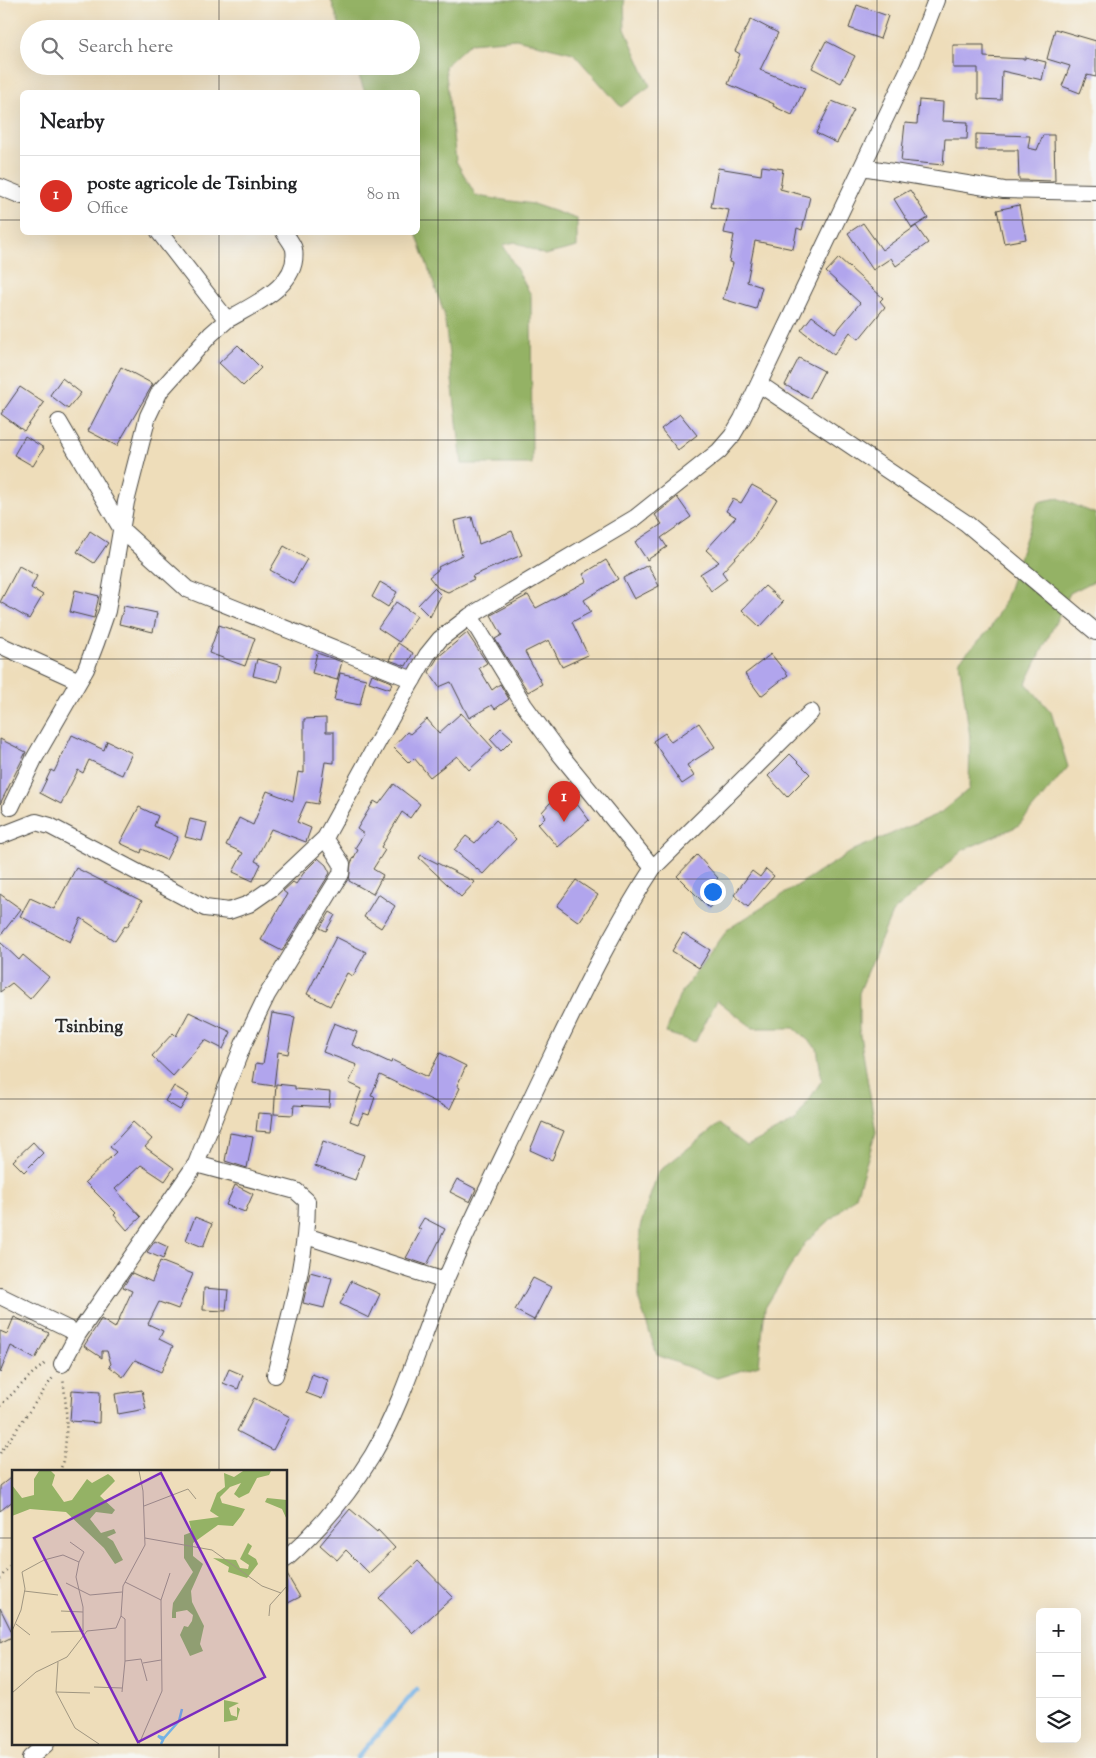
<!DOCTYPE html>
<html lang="en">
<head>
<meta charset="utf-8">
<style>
	body { margin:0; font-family:"Sorts Mill Goudy",serif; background:#f6f6f6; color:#202124 }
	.controls { position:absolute; right:15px; bottom:15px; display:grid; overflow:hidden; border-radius:8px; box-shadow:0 5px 20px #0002 }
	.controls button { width:45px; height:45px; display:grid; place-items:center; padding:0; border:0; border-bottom:1px solid #e0e0e0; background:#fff; color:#202124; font:25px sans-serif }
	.you { position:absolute; left:712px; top:891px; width:18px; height:18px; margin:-12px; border:4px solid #fff; border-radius:50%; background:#1a73e8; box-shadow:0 0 0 8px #1a73e833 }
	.badge { display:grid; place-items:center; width:32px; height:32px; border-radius:50%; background:#d93025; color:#fff; font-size:16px; font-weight:700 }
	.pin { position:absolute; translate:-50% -41px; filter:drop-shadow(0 1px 2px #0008) }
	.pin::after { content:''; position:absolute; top:26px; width:18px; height:15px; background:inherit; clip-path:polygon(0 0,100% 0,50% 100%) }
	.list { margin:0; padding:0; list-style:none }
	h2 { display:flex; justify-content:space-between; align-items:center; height:65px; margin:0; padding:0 20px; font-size:21px }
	h2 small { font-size:16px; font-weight:400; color:#757577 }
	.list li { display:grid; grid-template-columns:32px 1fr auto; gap:15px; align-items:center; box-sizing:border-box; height:80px; padding:0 20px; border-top:1px solid #e0e0e0 }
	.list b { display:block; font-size:19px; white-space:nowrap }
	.list p { margin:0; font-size:16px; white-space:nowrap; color:#757577 }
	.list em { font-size:16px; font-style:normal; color:#757577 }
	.icon { flex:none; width:28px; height:28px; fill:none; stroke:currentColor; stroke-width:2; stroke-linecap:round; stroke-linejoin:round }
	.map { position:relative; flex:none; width:1096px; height:1758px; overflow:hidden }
	.search { position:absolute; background:#fff; box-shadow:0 5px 20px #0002; left:20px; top:20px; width:400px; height:55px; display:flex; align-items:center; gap:12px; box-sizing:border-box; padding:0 18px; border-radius:28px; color:#757577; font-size:19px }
	.panel { position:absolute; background:#fff; box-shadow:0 5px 20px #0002; left:20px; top:90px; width:400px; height:145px; border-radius:8px }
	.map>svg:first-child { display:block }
	.forest { fill:#94b265; stroke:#606e48 }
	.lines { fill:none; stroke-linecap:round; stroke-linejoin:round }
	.stream { stroke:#73b1e5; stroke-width:4.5 }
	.building { fill:#b1a5ed }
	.street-casing { stroke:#484640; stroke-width:18 }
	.path { stroke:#484640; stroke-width:2.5; stroke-dasharray:1 4; stroke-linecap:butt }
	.street { stroke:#fff; stroke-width:16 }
	.grid { fill:none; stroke:#2b2b2b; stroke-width:1; stroke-opacity:0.55 }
	.labels { text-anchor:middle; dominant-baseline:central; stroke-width:4.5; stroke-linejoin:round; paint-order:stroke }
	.quarter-label { font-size:18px; font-weight:bold; fill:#2b2b2b; stroke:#f6f6f2 }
	.inset-river { fill:none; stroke:#73b1e5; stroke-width:2.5 }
	.inset-road { fill:none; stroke:#a09681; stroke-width:1 }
	.view { fill:#7b2cbf; fill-opacity:0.15; stroke:#7b2cbf; stroke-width:2.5 }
	.inset-edge { fill:none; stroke:#2b2b2b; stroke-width:2.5 }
</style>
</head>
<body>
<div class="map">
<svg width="1096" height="1758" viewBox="0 0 1096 1758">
	<rect width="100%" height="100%" fill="#f6f6f2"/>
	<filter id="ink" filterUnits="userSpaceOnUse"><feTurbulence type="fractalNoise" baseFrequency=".02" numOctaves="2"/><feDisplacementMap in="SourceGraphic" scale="10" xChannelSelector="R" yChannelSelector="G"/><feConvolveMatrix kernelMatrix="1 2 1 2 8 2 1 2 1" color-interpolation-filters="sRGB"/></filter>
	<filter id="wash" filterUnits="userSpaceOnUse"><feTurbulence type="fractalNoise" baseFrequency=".0096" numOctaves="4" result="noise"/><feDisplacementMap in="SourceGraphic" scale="20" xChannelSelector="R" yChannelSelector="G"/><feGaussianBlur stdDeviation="1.12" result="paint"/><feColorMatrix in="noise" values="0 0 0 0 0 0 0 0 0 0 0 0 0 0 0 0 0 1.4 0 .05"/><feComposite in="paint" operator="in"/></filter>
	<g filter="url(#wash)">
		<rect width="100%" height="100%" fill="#eeddba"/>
		<!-- forest -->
		<path class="forest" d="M331,0H624L625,29L650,86L621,107L573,53L516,39L470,43L445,66L456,161L476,196L533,204L577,219V247L545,255L515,242L503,245L531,295L532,464H462L444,313L416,233L418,92H365L355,66H411V29H341Z
			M1058,498L1096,514V580L1070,593L1026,683L1051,712L1068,767L1018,826L963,850L892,913L859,993V1029L876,1132L856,1196L805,1243L765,1308L759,1365L717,1378L657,1355L639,1301L640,1227L658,1172L719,1124L747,1146L795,1121L822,1080L817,1048L794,1028H753L717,1000L695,1042L666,1033L679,996L728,929L854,850L940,813L969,789L970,737L959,661L990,629L1005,600L1038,502Z"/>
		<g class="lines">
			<!-- stream -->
			<path class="stream" d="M357,1758L417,1689"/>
		</g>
		<g id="blocks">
			<!-- building -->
			<path class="building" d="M857,5L888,16L880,39L849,28Z
				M751,19L778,33L760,70L805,88L792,115L773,106L774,104L728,84L740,54L735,51Z
				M1055,29L1096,41V77L1087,75L1080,93L1062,86L1070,66L1047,59Z
				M826,41L855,56L841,83L812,68Z
				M953,45H984V57L1025,59V57L1046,62L1042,80L1002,71L1001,100L978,99V68H953Z
				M919,100L943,102L942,121L968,122L967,139H945L943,165L901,161L905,123L917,124Z
				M832,101L854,110L837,143L816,133Z
				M976,134L1030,136L1028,148L1037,150L1043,135H1054L1055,181L1019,180L1018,150H976Z
				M762,166L783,169L780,189L810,197L802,230L797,228L793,249L755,241L747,282L762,287L756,309L723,299L733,263L729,262L734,235L724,233L729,210L711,207L718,168L761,175Z
				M910,190L928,218L912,228L894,199Z
				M1019,205L1026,239L1004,243L997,210Z
				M863,223L882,250L916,226L928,243L896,266L891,258L873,270L848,233Z
				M839,258L883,298L880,301L885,307L859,339L850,332L834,355L801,330L812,316L835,333L860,303L826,272Z
				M238,345L261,368L243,386L219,363Z
				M799,358L824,371L810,398L785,385Z
				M121,367L153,384L117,446L88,431Z
				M62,378L81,393L68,409L50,395Z
				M20,387L44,403L24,431L1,414Z
				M680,414L697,435L678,450L661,429Z
				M25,436L44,448L33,466L14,455Z
				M752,485L777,499L753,539L722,572L727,579L711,591L700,574L719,562L706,550L736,517L726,511L733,499L741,503Z
				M677,497L691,517L661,538L667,547L647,560L635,542L662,524L655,515Z
				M472,517L479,544L512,531L522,555L472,576L474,579L448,592L438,588L429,577L439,569L438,567L462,555L454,521Z
				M90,531L108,543L94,563L77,552Z
				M284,546L307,559L293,583L270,570Z
				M606,560L618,579L584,600L591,612L572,622L588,655L562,667L549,640L525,652L542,684L528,692L495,639L502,635L491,615L528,595L536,608L587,581L583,574Z
				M648,565L659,586L634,599L623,578Z
				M19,566L37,576L31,588L43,595L29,619L0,602Z
				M380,582L397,592L388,607L372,597Z
				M765,586L783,602L760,627L742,610Z
				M434,588L441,595L430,617L418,605Z
				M75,590L99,596L94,618L70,612Z
				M396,602L417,616L399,642L378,628Z
				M124,606L157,613L153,632L119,624Z
				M219,625L255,638L245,666L209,653Z
				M467,633L487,663L479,668L492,690L500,684L509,699L495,709L492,705L469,718L451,682L439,687L429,672L438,657Z
				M398,643L413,653L406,666L389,660Z
				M317,653L342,662L337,680L312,673Z
				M771,654L788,675L761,696L745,674Z
				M257,659L282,666L278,682L253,676Z
				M340,673L366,679L360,705L334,700Z
				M372,674L392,682L390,689L369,682Z
				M461,713L493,748L469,770L457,756L430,777L414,758L409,763L393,747L407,732L410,734L427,719L439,733Z
				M326,718V732H334V763L325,762L318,804L306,802L297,822L311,828L306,842L271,829L255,861L261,864L253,881L233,872L243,853L226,845L239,818L253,825L267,791L293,801L298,772L304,773V719Z
				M699,723L715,747L687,765L694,776L682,784L653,741L665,733L671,742Z
				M501,728L513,739L501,751L490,739Z
				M72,735L104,750L107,741L132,753L122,775L89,760L83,773L78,770L61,804L40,793L51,770L54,772Z
				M0,739L26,752L0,804Z
				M790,754L810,774L787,797L768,776Z
				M394,784L420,804L410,818L402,812L381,847L385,850L373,869L383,875L373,894L349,881L351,863L358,850L355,848L364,834L357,829L374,801L379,804Z
				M570,795L589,820L558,847L538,824L545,817L542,812L550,803L560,797L564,801Z
				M139,807L158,816L154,826L178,837L166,860L142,849L141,853L120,843Z
				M190,819L207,823L202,841L185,837Z
				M496,820L516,839L483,874L454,850L466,836L475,843Z
				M421,855L475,882L461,897L419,858Z
				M697,855L718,878L715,881L725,890L709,908L677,876Z
				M318,858L326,865L330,873L282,951L261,940L287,894L283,891L293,882L296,884L305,871Z
				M76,868L142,901L127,927L125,926L115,941L81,918L70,942L20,916L30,898L54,909Z
				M766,869L774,876L748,907L734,895L752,871L760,877Z
				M576,880L598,895L579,922L557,906Z
				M0,894L21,909L0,936Z
				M378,894L395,906L381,928L364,917Z
				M330,912L335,915L326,931L320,928Z
				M683,933L710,950L699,968L672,951Z
				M336,937L366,952L353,976L347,973L330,1006L307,994Z
				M0,942L19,960L23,955L49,977L30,999L12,983L0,992Z
				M189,1012L231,1032L223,1049L205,1040L173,1076L152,1056L173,1033L176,1036Z
				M272,1013L295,1017L288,1054L278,1052L274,1086L253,1083L256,1063L263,1064Z
				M334,1023L357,1032L352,1045L391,1063L392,1060L427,1077L440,1053L466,1066L457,1086L460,1088L450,1109L380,1075L371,1096L375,1097L369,1115L363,1113L358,1124L350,1121L362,1089L349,1083L357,1065L323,1052Z
				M276,1084L295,1086V1089L330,1092L329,1107L294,1105L293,1115L274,1114Z
				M174,1086L189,1095L180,1110L165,1101Z
				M258,1113L273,1114L271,1132L256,1131Z
				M133,1122L152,1139L145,1147L174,1168L165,1181L141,1165L115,1189L141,1217L127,1230L114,1215L116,1213L85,1182L116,1152L110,1147Z
				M542,1122L564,1131L552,1160L530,1150Z
				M230,1133L253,1137L247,1168L225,1161Z
				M323,1141L364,1155L355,1180L315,1166Z
				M33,1142L43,1153L24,1172L13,1161Z
				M457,1179L476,1189L470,1202L450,1192Z
				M235,1185L253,1194L245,1212L226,1205Z
				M195,1217L212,1224L203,1247L186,1240Z
				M424,1218L445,1229L427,1265L406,1258L421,1230L418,1228Z
				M155,1241L168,1247L163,1259L147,1252Z
				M160,1261L193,1274L178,1309L159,1302L148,1324L163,1331L159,1339L173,1346L161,1372L135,1360L123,1377L109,1366L111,1364L107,1351H102V1358L84,1346L101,1319L115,1328L132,1291L123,1287L132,1273L152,1282Z
				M310,1272L332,1278L324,1308L303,1303Z
				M533,1278L551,1287L534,1320L515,1310Z
				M351,1281L380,1294L369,1318L340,1304Z
				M204,1288L228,1290L226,1311L203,1310Z
				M14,1317L49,1333L35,1359L11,1346L0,1373V1331L7,1334Z
				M229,1369L243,1375L238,1389L223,1383Z
				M312,1374L328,1380L322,1399L306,1393Z
				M72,1390L100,1392L99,1423L70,1421Z
				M142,1390L146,1409L118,1414L115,1394Z
				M254,1398L290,1417L273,1450L237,1431Z
				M14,1475V1500L0,1511V1486Z
				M350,1509L377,1532L378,1530L395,1548L369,1573L346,1550L337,1560L320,1545Z
				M418,1561L453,1597L413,1633L379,1598Z
				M286,1573L300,1597L286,1604Z
				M0,1608L14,1636L0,1643Z"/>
		</g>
	</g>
	<g filter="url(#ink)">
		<use href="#blocks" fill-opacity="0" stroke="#484640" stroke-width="1"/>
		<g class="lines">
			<!-- street casing -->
			<g class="street-casing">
				<path id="street" d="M862,167L1004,190L1096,192
					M0,187L22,196
					M227,320C252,305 300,286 294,249C293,244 287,237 284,232
					M759,384L966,523L1096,632
					M59,422L122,530L187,589L413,680
					M470,616L524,705L559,753L653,868L811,712
					M0,645L79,681
					M11,807L34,759L86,669L96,643L107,611L126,502L148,416L160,391L211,334L227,320L159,232
					M0,836L36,822L50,826L205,908L229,911L249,904L272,888L325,838L396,709L427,655L440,639L470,616L635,518L719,451L732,436L742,419L912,62L936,0
					M196,1164L296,1191L307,1201C307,1260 289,1317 275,1375
					M306,1236L445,1281
					M0,1296L78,1334
					M62,1364L78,1334L196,1164L243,1045L267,995L341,874L342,864L325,838
					M286,1559C320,1529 348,1495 372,1456C403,1403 421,1338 445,1281C474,1214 507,1150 538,1084C574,1010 608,936 653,868
					M30,1758L46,1744"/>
			</g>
			<!-- path -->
			<path class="path" d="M0,1406L33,1373L46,1363
				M0,1453L54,1376
				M60,1472C69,1441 67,1410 63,1378
				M0,1579L14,1559"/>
			<!-- street -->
			<use href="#street" class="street"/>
		</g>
	</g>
	<!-- grid -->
	<path class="grid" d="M219,0V29M438,0V1758M658,0V1758M877,0V1758M219,66V92M0,220H22M418,220H1096M219,232V1472M0,440H1096M0,659H1096M0,879H1096M0,1099H1096M0,1319H1096M0,1538H14M286,1538H1096M219,1744V1758"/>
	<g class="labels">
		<!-- quarter labels -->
		<g class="quarter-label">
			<text x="89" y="1028">Tsinbing</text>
		</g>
	</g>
	<!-- overview -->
	<g transform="translate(12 1470)">
		<rect width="275" height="275" fill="#eeddba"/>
		<path d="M27,1H39L43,5L40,15L52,32L60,30L75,9L80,13L96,4L100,7L103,11L88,26L103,40L100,44L84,42L78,49L89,63L102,59L104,63L95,67L101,71L111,90L103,94L92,78L54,42L18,39L0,46V15L10,28L22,25V9ZM231,1H259L257,5L245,8L237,23L227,28L222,24L229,13L218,17L208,27L210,33L233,39L229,46L221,56L206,55L181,73V86L191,94L179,121L180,132L192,156L188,174L191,181L178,186L168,165L172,156L176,157L180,151L181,145L175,140L164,142V148H160V143L161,133L181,102L172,88V65L180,62L177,51L207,47L198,41L205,23L213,17L212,3L222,7ZM255,28L275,30V50L270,39L253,32ZM236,73L240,76L236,84L244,89L246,94L235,108L216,102L217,97L201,88L224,90L228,98L236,99L237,95L228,89ZM212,230L227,233L217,238L219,245L225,247V237L228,239L225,250L212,252Z" fill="#94b265"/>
		<path class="inset-river" d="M149,274L151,270L146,266L152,268L167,251L170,239"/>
		<path class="inset-road" d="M132,36L176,19L184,29M133,68L200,80L250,116L269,123M58,72L72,82L67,92M113,112L149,130L158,103M54,113L78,125L110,122M12,121L46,125M49,141L71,142M109,146L113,149V191L110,222M257,146L258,135L275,116M4,154L18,165M0,161L9,140L13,119L10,102L32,90L51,85L67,92L64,107L71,137V161M39,162L72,161M113,191L129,189L135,211M46,192L44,222L63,258L87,274M131,193L149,190M82,217L110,218M44,222L78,223M0,223L24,202L55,187L75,161L104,158L109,146L111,116L133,75L131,21L127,1M127,274L150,221L149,130"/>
		<path class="view" d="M149,3L253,207L126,272L22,68Z"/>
		<rect width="275" height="275" class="inset-edge"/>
	</g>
</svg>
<div class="controls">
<button>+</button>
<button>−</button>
<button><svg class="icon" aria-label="layers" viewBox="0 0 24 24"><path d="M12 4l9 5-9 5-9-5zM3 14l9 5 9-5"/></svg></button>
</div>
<div class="you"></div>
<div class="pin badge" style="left:564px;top:822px">1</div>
<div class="search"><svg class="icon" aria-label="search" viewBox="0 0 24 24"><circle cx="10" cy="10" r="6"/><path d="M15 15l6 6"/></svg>Search here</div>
<section class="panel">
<h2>Nearby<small></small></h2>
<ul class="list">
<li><span class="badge">1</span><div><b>poste agricole de Tsinbing</b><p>Office</p></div><em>80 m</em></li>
</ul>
</section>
</div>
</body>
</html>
